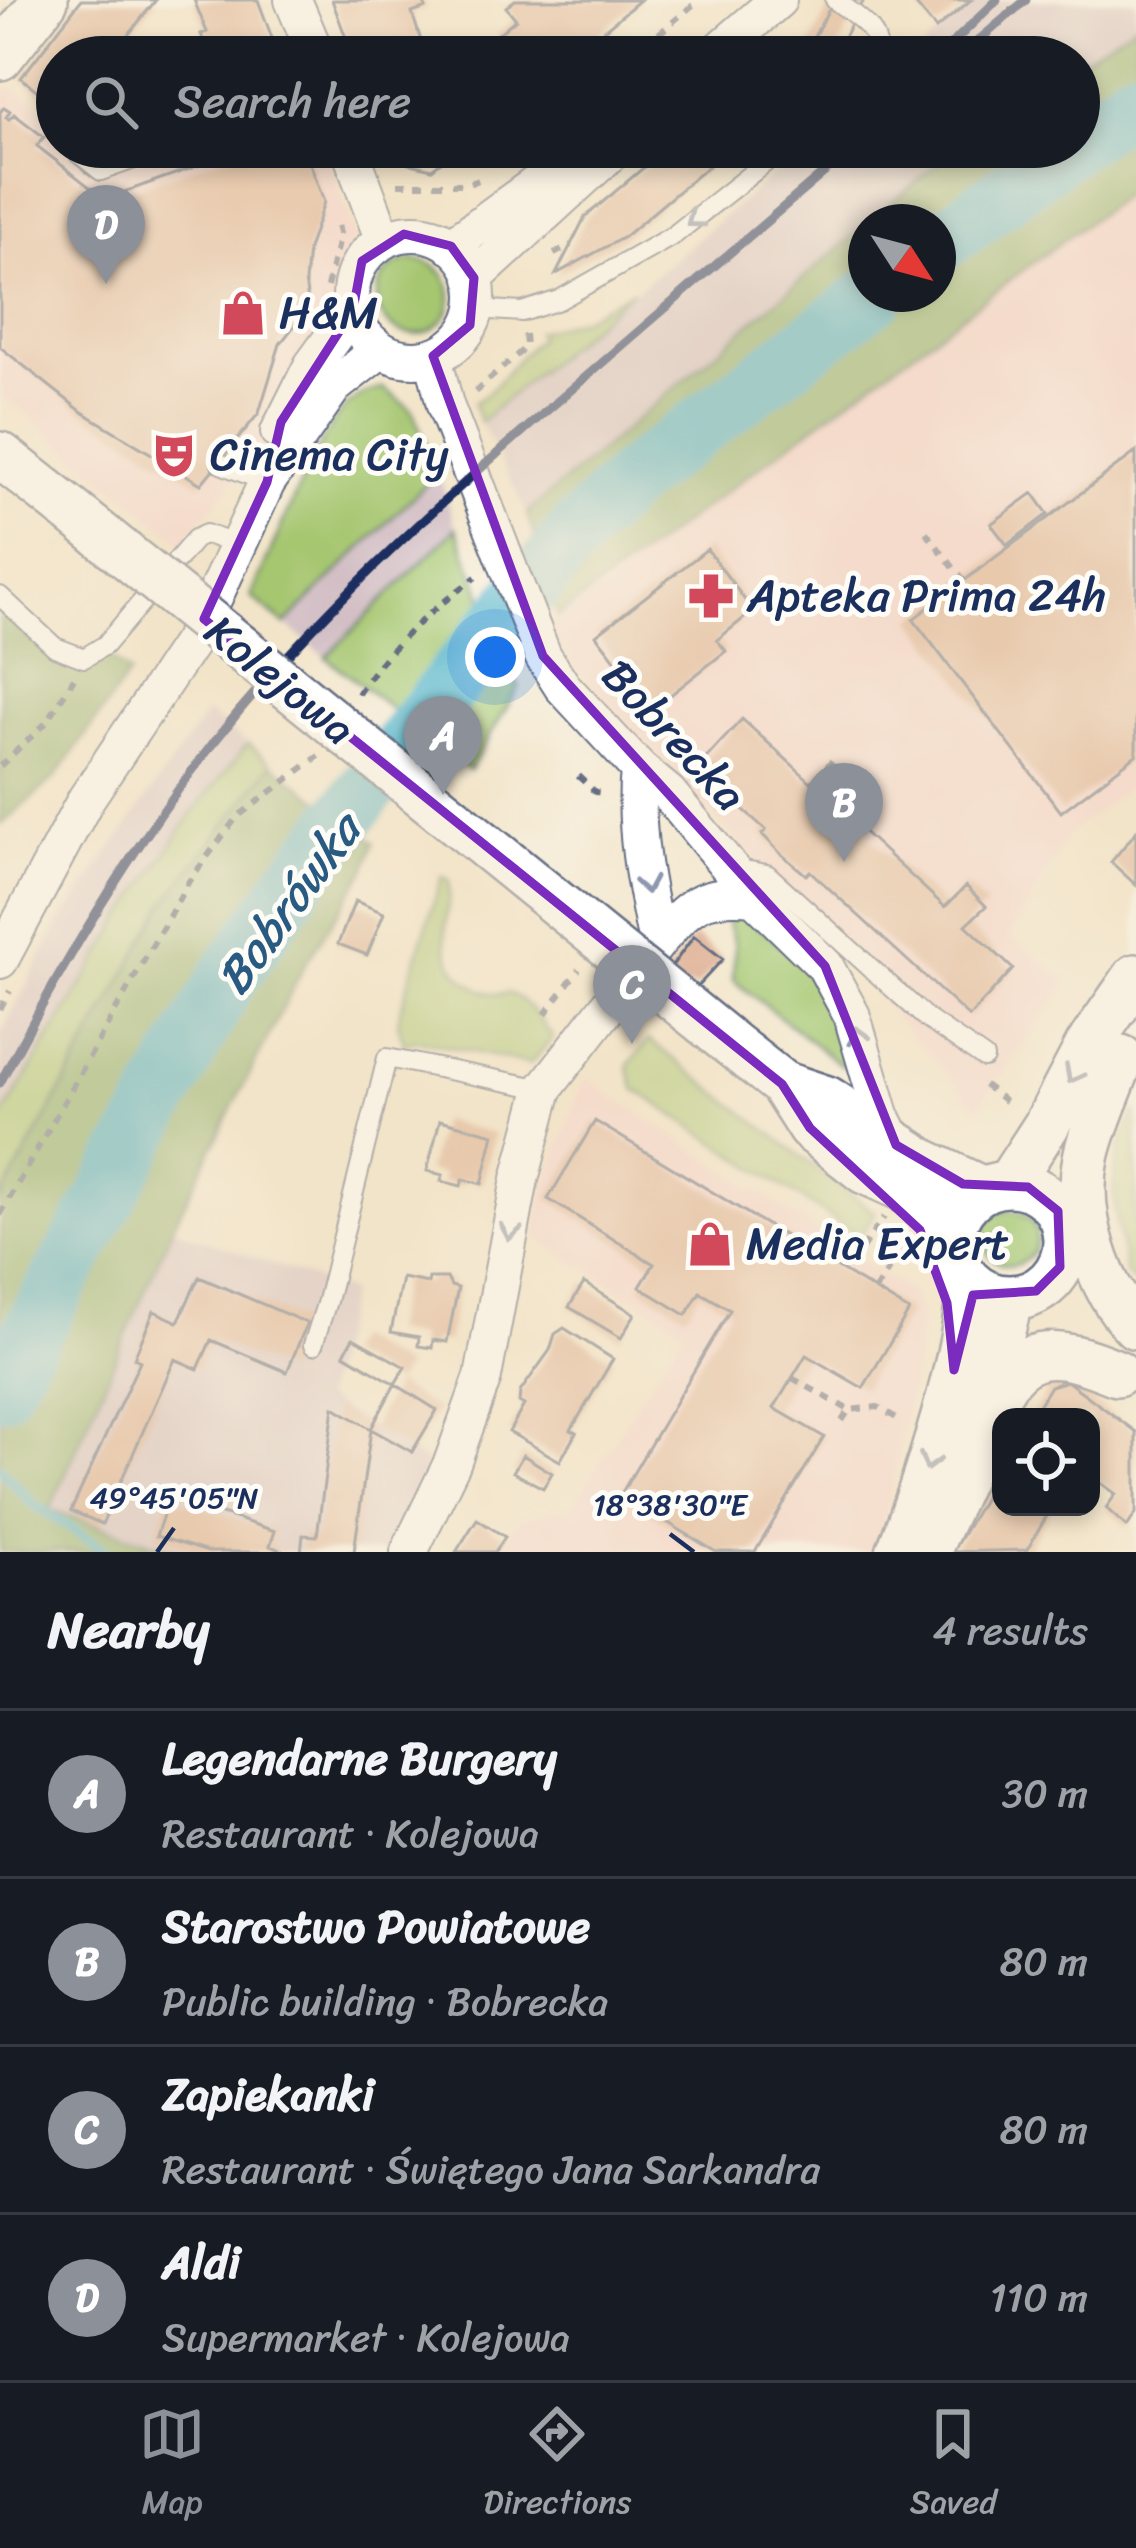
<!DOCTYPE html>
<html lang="en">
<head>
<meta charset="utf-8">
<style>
	body { margin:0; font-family:Sriracha,sans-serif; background:#242831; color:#f1f3f6 }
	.controls { position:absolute; right:36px; bottom:36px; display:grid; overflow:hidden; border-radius:24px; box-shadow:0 6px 18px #0003 }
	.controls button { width:108px; height:108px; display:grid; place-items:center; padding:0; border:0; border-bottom:3px solid #363941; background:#171b24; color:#f1f3f6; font:60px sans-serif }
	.compass { position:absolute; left:848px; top:204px; width:108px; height:108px; border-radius:50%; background:#171b24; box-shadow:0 6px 18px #0003; rotate:126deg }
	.you { position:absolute; left:495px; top:657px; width:42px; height:42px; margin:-30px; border:9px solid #fff; border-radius:50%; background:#1a73e8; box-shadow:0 0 0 18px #1a73e833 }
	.badge { display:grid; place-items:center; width:78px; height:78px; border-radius:50%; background:#8c9099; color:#fff; font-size:39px; font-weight:700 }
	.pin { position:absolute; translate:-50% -99px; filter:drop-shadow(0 3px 6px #0008) }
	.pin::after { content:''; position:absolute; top:63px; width:42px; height:36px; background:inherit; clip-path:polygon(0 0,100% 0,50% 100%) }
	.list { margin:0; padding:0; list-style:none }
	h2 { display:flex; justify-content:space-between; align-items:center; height:156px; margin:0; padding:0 48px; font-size:51px }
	h2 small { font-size:39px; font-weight:400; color:#9ea1a6 }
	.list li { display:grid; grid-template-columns:78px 1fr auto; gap:36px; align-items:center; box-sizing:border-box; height:168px; padding:0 48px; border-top:3px solid #363941 }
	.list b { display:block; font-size:45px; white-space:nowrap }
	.list p { margin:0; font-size:39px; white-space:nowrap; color:#9ea1a6 }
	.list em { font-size:39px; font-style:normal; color:#9ea1a6 }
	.icon { flex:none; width:66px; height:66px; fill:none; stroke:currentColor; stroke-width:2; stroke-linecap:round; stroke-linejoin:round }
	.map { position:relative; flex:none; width:1136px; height:1552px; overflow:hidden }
	.search { position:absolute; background:#171b24; box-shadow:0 6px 18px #0003; left:36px; right:36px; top:36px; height:132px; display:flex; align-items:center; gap:30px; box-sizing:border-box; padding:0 42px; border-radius:66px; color:#9ea1a6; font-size:45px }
	.sheet { height:828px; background:#171b24 }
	nav { display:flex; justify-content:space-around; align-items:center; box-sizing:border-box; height:168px; border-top:3px solid #363941; background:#171b24; font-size:33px; color:#9ea1a6 }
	nav a { display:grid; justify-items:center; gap:6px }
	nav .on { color:#8c9099 }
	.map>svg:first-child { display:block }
	.built { fill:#f7d0ce }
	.industrial { fill:#d2bec4 }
	.green { fill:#a6c66f; stroke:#607a66; stroke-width:3 }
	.forest { fill:#84ab62; stroke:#506d60; stroke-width:3 }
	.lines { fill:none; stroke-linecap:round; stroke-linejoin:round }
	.stream { stroke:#44adc4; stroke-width:10 }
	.river { stroke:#44adc4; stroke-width:60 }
	.building { fill:#dba98b }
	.service-casing { stroke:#666e83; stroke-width:22 }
	.minor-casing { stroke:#666e83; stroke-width:40 }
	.tertiary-casing { stroke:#666e83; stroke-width:50 }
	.path { stroke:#666e83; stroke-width:6; stroke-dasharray:9 9; stroke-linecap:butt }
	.service { stroke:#fff; stroke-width:18 }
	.minor { stroke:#fff; stroke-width:36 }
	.tertiary { stroke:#fff; stroke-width:45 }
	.rail { stroke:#1b2f5e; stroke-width:9 }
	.tertiary-bridge-casing { stroke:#666e83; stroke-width:50; stroke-linecap:butt }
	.tertiary-bridge { stroke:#fff; stroke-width:45 }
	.oneway { stroke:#8d97ae }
	.marked { fill:none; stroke:#7b2cbf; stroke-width:9; stroke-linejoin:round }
	.ticks { fill:none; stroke:#1b2f5e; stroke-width:4.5 }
	.labels { text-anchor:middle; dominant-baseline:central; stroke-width:10; stroke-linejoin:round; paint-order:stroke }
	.poi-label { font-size:45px; fill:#1b2f5e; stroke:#fdfcf7; text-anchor:start }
	.street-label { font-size:45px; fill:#1b2f5e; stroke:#fdfcf7 }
	.water-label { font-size:48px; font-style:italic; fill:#295b82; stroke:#fdfcf7 }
	.ticks-label { font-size:30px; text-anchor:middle; fill:#1b2f5e; stroke:#fdfcf7; stroke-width:10; stroke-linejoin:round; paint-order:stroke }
</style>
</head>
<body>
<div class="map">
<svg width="1136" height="1552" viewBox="0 0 1136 1552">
	<rect width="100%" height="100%" fill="#fdfcf7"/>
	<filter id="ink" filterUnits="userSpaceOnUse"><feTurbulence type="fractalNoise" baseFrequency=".00833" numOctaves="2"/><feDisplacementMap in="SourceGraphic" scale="24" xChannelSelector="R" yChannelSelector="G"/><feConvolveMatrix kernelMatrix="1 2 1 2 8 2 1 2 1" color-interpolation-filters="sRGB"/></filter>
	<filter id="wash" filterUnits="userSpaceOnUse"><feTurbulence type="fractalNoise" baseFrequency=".004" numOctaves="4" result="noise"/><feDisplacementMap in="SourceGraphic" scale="48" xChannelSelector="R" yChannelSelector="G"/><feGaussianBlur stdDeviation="2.7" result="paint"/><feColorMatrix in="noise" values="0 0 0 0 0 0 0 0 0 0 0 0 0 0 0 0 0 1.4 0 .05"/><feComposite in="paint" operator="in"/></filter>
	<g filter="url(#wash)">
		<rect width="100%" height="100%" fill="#f2e4c8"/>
		<!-- built -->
		<path class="built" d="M9,86L57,118V147H323L355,234L335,317L265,441L184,544L0,394V98Z
			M1136,186V781L1068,835L1010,937L1068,981L978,1109L749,854L578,672L546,629Z
			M585,1077L911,1293L923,1326L883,1535L875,1552H499L518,1519L573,1506L684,1329L537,1239L542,1194Z"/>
		<!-- industrial -->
		<path class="industrial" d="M975,0H1136V23L1079,61V57H914Z
			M806,147H957L527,513L480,422Z
			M438,472L456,528L326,657L285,624Z
			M207,712L248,744L194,811L120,923L0,1121V1036L57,927Z
			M172,1228L350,1292L323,1398L428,1463L384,1552H180L49,1511Z"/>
		<!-- green -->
		<path class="green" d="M377 297a37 37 0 1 1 74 0a37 37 0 1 1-74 0Z
			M633,290L480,422L474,403C501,385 516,357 539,338L536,332L582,318Z
			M383,388L412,410L438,472L285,624L251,597C272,551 316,434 349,404C360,394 369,392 383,388Z
			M456,528L519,687L469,770L326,657Z
			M248,744L272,764L165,903L0,1201V1121L120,923L194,811Z
			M442,876L449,880C452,903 442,923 446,945C450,970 472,991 497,994C506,994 508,992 515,996C531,1005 543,1024 553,1038L530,1064L418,1040L404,1043L398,1024L400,1011Z
			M722,907C761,918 815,973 832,1011C839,1028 844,1048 850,1066L841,1065L733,980L735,945Z
			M649,1040L875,1213L860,1237L635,1089L628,1066Z
			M1136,1110V1284L1126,1274C1115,1208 1102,1173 1136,1110Z
			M983 1238a27 27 0 1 1 54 0a27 27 0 1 1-54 0Z"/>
		<!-- forest -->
		<path class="forest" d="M1136,23V186L558,617L527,513L866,225V294H938V222H869L957,147H1079V61Z
			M0,612L65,669L107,654L129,674L56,777L0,826Z
			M272,764L375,842L365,870L304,966L172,1228L50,1510L180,1552H0V1201L165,903Z"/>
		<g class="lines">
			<!-- stream -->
			<path class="stream" d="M0,1468L33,1504L108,1552"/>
			<!-- river -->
			<path class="river" d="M1079,138L1136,96
				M938,244L1067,147
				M0,1389L228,978L300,875L453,681L576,533L631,479L875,294"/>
		</g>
		<g id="blocks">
			<!-- building -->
			<path class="building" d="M81,0H156L117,49L122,54L120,57H57V106L21,78Z
				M194,0H258L279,57H210L201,34L207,32Z
				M332,0H423L426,8L412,13L425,53L415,57H353Z
				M515,0H640L572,57H462L478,43L484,51L500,37L497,35L516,19L506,7Z
				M834,0H864L833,57H788L809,46Z
				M912,0H971L936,29Z
				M4,107L10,111L6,117L9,119L14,114L44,137L37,146L105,199L250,147H304L324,202L308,249L305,282L309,307L280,344L259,413L201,484L81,411L0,347V112Z
				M390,147H460L432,169L395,160Z
				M668,147H731L624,237L556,274L585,217Z
				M1136,452V755L1061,812L913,619Z
				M1033,493L1048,514L1007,545L991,524Z
				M707,549L753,611L717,640L726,651L653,709L596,635Z
				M742,719L811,782L830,761L861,790L841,811L945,907L966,886L986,906L966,925L1013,969L969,1017L810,871L806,875L781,854L762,834L766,830L697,768Z
				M1136,832V885L1111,862Z
				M355,901L384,913L367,955L338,944Z
				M694,936L723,959L696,988L660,982Z
				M440,1120L494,1134L482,1184L463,1179L461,1186L441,1181L443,1175L427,1171Z
				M595,1121L909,1311L863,1388L806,1355L774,1408L824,1437L755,1552H716L621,1494L730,1310L700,1292L686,1315L640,1287L654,1264L548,1199Z
				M199,1277L307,1323L287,1372L211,1340L198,1369L175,1359L102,1524L71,1511L140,1361L134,1358L154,1311L178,1322Z
				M402,1278L428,1283L429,1278H447L451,1286L458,1288L447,1342L433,1340L432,1348L418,1346L419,1337L391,1332Z
				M584,1283L635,1314L621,1338L569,1307Z
				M564,1328L613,1359L571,1430L576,1433L560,1461L509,1432L524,1405L519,1402L520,1392L550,1350L555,1334Z
				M353,1338L405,1367L395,1384L437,1410L412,1452L371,1429L395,1384L344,1354Z
				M1067,1381L1136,1432V1513L1127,1527L1106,1508L1116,1494L1091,1476V1417H1031L1050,1386Z
				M334,1407L371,1429L354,1552H301L303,1535L317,1536Z
				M523,1455L552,1473L543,1488L513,1472Z
				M1001,1469V1507H1052L1027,1550L952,1552Z
				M169,1497L275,1531L270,1546L285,1552H208L156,1536Z
				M477,1519L505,1537L495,1552H456Z"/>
		</g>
	</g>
	<g filter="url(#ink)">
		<use href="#blocks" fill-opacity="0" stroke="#666e83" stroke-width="3"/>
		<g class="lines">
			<!-- service casing -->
			<g class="service-casing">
				<path id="service" d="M835,0C854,15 883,29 876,57
					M78,153L101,171L168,147
					M476,309L522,312L559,300L674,235L785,147
					M221,464L267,482
					M0,596L55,647L84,658L105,645L195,539L206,534L240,546
					M733,868L767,874L926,1018L984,1058
					M313,1345L327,1301L387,1058L544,1089"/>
			</g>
			<!-- minor casing -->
			<g class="minor-casing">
				<path id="minor" d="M293,0L317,57
					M712,57L778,0
					M349,147L384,241
					M351 296a63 63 0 1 1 126 0a63 63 0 1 1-126 0Z
					M451,246L587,147
					M474,278L617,147
					M433,356L445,405L543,656L562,686L639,769L668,793L754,897L825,966L852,1016L881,1115L896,1145
					M279,432L312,366L353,310
					M657,943C690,904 701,892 754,897
					M0,960L86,799L199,630L267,482L334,386L380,350
					M409,1552L452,1463L483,1377L520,1179L544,1089L657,943C645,885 633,829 639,769"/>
			</g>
			<!-- tertiary casing -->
			<g class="tertiary-casing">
				<path id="tertiary" d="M0,57L45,0
					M0,455L65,506
					M725,1039L782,1084L810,1128L865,1171L903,1188L935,1213L952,1235
					M1121,1058C1110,1091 1093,1124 1086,1158C1075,1212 1097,1287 1136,1326
					M782,1084L827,1099L924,1162L983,1190
					M1009,1183L1046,1126L1088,1046L1136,977
					M952 1241a57 57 0 1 1 114 0a57 57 0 1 1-114 0Z
					M990,1411C1018,1341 1057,1348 1117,1373
					M899,1552C920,1501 977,1328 967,1280
					M927,1552L970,1458L1010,1299"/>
			</g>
			<!-- path -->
			<path class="path" d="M631,57L699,0
				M398,184H468L479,180
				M554,254L571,245
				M327,287L340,235L338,224
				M475,392L526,347L525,333
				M926,532L964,581
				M358,694C389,645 430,611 476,577
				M0,766L47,722L74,678
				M578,776L595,792L605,793
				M0,1009L10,991
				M545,1014L579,969
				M984,1085L1010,1105
				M0,1215L189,881L237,817L319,756
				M862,1249L884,1217
				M875,1290L889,1269
				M792,1378L849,1410
				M842,1421L849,1410L878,1407L903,1422"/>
			<!-- service -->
			<use href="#service" class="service"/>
			<!-- minor -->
			<use href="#minor" class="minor"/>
			<!-- tertiary -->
			<use href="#tertiary" class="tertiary"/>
			<!-- rail -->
			<path class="rail" d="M938,57L997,0
				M959,57L1026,0
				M0,1083C69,952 145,824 240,710C339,592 455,489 572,389C665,308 760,227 854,147"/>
			<!-- tertiary-bridge casing -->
			<g class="tertiary-bridge-casing">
				<path id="tertiary-bridge" d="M65,506L725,1039"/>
			</g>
			<!-- tertiary-bridge -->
			<use href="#tertiary-bridge" class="tertiary-bridge"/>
		</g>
		<!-- one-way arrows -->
		<defs><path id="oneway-chevron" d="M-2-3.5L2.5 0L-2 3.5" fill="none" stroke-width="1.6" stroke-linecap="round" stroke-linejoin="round" transform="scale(3)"/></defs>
		<g class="oneway">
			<use href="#oneway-chevron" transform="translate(694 220) rotate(143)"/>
			<use href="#oneway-chevron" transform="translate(646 885) rotate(80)"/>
			<use href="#oneway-chevron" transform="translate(858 1035) rotate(-107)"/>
			<use href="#oneway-chevron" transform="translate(1073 1075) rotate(118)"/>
			<use href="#oneway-chevron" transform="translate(510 1232) rotate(100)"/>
			<use href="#oneway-chevron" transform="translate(929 1462) rotate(106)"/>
		</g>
	</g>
	<!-- marked area -->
	<path d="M0 0H1136V1552H0ZM404,234L451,246L474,278L470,325L433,356L543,656L825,966L896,1145L963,1184L1028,1187L1058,1211L1060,1267L1036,1291L973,1295L954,1370L947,1303L920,1230L810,1128L782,1084L204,619L267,482L281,422L353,310L362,261Z" fill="#f2e4c8" fill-opacity=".55" fill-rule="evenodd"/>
	<path class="marked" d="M404,234L451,246L474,278L470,325L433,356L543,656L825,966L896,1145L963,1184L1028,1187L1058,1211L1060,1267L1036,1291L973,1295L954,1370L947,1303L920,1230L810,1128L782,1084L204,619L267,482L281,422L353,310L362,261Z"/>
	<!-- ticks -->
	<path class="ticks" d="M670,1534L694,1552M157,1552L174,1528"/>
	<!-- icons -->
	<defs>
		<g id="shop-bare" transform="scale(3.6)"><path d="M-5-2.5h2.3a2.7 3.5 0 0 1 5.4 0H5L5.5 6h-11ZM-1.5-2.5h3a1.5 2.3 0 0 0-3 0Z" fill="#d1495b" stroke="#fdfcf7" stroke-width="2.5" paint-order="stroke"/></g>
		<g id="theatre-bare" transform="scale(3.6)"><path d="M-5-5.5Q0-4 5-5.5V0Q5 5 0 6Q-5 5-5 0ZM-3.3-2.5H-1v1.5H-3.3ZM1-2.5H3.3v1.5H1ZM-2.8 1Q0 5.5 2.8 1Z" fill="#d1495b" stroke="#fdfcf7" stroke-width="2.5" paint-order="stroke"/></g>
		<g id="pharmacy-bare" transform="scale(3.6)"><path d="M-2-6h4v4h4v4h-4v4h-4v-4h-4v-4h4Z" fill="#d1495b" stroke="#fdfcf7" stroke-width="2.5" paint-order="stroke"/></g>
	</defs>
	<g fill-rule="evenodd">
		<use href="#shop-bare" x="243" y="313"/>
		<use href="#theatre-bare" x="174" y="455"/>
		<use href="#pharmacy-bare" x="711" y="596"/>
		<use href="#shop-bare" x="710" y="1244"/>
	</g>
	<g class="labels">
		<!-- poi labels -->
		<g class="poi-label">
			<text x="279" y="313">H&amp;M</text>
			<text x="210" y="455">Cinema City</text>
			<text x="747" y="596">Apteka Prima 24h</text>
			<text x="746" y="1244">Media Expert</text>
		</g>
		<!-- street labels -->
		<g class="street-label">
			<text transform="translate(280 680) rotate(39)">Kolejowa</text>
			<text transform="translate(674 735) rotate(47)">Bobrecka</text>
		</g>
		<!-- water labels -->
		<g class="water-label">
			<text transform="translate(288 904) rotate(-54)">Bobrówka</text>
		</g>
	</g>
	<g class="ticks-label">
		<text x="174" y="1508">49°45'05"N</text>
		<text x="670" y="1515">18°38'30"E</text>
	</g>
</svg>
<div class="controls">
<button><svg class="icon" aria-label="locate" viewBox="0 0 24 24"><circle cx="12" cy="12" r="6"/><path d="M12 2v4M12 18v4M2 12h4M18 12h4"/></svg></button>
</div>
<svg class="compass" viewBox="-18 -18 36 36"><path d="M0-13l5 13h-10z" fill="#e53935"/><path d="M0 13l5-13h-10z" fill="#9ea1a6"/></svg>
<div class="you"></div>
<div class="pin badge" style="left:443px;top:795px">A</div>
<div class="pin badge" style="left:844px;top:862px">B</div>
<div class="pin badge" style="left:632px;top:1044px">C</div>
<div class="pin badge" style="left:106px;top:284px">D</div>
<div class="search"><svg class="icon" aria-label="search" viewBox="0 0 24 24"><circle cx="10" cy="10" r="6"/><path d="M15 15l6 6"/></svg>Search here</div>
</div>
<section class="sheet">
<h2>Nearby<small>4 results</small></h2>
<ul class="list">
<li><span class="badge">A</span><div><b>Legendarne Burgery</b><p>Restaurant · Kolejowa</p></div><em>30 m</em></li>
<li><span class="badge">B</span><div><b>Starostwo Powiatowe</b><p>Public building · Bobrecka</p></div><em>80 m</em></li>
<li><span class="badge">C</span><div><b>Zapiekanki</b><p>Restaurant · Świętego Jana Sarkandra</p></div><em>80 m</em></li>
<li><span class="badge">D</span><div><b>Aldi</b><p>Supermarket · Kolejowa</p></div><em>110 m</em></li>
</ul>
</section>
<nav>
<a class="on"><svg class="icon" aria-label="map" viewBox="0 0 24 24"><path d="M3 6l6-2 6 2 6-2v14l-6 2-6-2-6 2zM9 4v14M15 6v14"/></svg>Map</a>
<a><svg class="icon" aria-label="directions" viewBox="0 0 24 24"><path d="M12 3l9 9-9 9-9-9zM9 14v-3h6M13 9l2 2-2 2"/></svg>Directions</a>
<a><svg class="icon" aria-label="saved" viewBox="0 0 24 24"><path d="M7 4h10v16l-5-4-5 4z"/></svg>Saved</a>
</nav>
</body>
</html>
